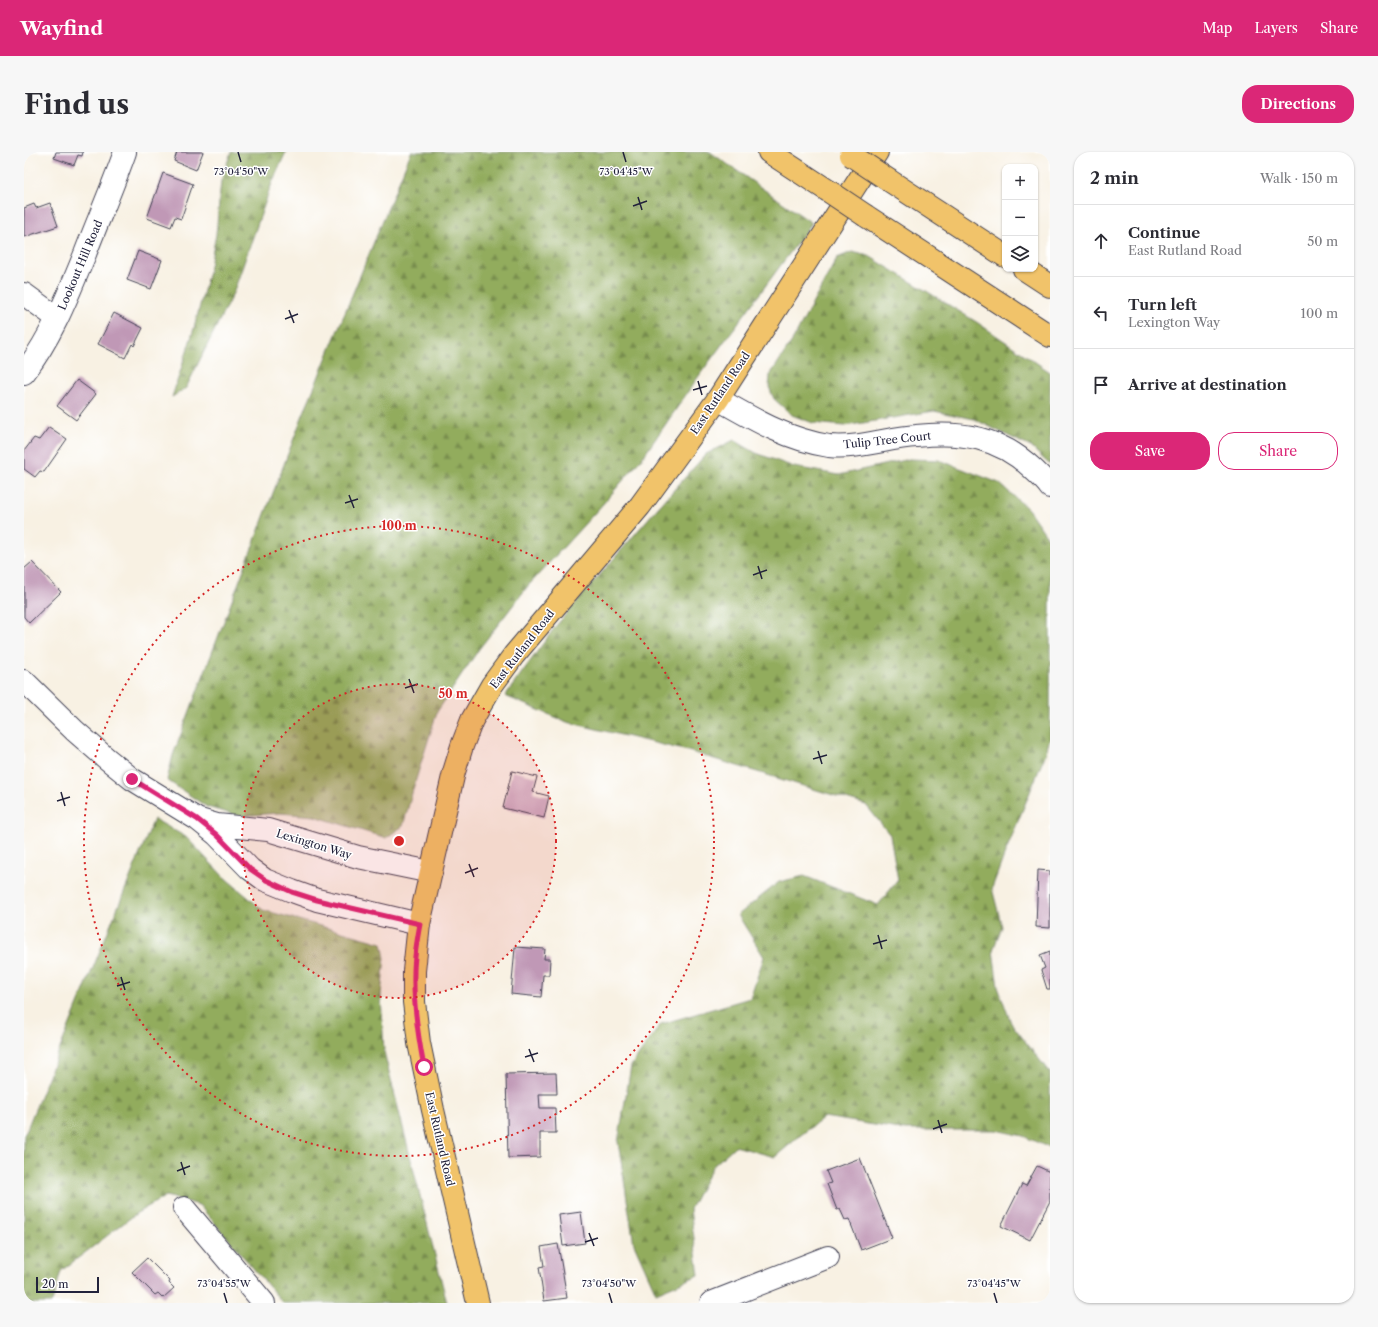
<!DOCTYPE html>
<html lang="en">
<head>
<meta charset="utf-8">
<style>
	body { margin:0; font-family:"Libre Caslon Text",serif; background:#f7f7f7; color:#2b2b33 }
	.controls { position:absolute; right:12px; top:12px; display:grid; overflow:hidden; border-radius:8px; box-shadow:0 1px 3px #0004 }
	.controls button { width:36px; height:36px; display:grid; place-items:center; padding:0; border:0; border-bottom:1px solid #e1e1e2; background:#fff; color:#2b2b33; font:20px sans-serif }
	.scale { position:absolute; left:12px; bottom:10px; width:63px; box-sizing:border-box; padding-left:4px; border:2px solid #22223b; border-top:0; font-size:11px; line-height:14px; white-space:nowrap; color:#22223b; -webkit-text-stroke:3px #fff; paint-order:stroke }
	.stop { position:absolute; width:12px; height:12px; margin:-9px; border:3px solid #db2777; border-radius:50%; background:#fff }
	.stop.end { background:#db2777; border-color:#fff; box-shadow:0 1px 4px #0008 }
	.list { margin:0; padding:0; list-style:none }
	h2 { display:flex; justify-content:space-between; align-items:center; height:52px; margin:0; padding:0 16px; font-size:17px }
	h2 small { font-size:13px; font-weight:400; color:#7c7c81 }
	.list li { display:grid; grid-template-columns:26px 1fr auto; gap:12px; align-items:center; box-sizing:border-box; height:72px; padding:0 16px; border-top:1px solid #e1e1e2 }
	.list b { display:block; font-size:15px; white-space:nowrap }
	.list p { margin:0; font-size:13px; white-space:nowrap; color:#7c7c81 }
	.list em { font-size:13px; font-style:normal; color:#7c7c81 }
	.actions { display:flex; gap:8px; padding:12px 16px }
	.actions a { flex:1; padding:9px 0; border:1px solid #db2777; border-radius:16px; text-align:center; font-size:14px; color:#db2777 }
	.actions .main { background:#db2777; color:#fff }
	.icon { flex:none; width:22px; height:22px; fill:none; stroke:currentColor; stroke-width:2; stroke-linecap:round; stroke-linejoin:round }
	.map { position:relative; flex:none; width:1026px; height:1151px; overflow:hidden; border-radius:16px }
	header { display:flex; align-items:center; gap:24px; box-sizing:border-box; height:56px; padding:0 20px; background:#db2777; color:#fff }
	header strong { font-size:19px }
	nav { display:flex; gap:22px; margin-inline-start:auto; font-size:14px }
	.intro { display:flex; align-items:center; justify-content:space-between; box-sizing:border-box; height:96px; padding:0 24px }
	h1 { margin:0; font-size:28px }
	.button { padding:10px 18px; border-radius:16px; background:#db2777; color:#fff; font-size:14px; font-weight:700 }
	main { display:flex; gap:24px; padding:0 24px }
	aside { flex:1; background:#fff; border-radius:16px; box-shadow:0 1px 3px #0004 }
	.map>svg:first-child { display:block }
	.forest { fill:url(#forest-firs); stroke:#5a674c }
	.building { fill:#c098b6 }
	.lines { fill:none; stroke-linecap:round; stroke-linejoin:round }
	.minor-casing { stroke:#424154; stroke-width:24 }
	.major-casing { stroke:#424154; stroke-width:24 }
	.highway-casing { stroke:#424154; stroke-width:24 }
	.minor { stroke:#fff; stroke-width:22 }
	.major { stroke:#f1c36a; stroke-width:22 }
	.highway { stroke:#f1c36a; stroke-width:22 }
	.highway-bridge-casing { stroke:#424154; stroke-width:24; stroke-linecap:butt }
	.highway-bridge { stroke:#f1c36a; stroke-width:22 }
	.route { stroke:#db2777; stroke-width:5 }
	.ticks { fill:none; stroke:#22223b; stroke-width:1.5 }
	.ring { fill:none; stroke:#d62828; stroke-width:2; stroke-dasharray:2 4 }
	.labels { text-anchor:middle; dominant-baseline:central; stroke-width:3; stroke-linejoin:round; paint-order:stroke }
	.street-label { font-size:11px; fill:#22223b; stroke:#fff }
	.ticks-label { font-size:10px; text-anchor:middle; fill:#22223b; stroke:#fff; stroke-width:3; stroke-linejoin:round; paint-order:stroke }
	.centre { fill:#d62828; stroke:#fff; stroke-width:2 }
	.ring-label { font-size:12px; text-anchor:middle; font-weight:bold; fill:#d62828; stroke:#fff; stroke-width:3; stroke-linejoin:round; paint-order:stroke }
</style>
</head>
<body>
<header>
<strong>Wayfind</strong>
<nav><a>Map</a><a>Layers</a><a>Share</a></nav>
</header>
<div class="intro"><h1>Find us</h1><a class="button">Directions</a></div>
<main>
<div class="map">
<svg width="1026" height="1151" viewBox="0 0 1026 1151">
	<defs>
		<pattern id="forest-firs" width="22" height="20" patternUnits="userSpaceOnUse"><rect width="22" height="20" fill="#92ac5d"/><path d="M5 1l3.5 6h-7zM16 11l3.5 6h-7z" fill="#778c4e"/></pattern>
	</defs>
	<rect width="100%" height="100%" fill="#fff"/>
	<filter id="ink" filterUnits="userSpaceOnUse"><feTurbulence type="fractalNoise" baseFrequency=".025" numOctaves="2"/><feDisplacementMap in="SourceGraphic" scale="8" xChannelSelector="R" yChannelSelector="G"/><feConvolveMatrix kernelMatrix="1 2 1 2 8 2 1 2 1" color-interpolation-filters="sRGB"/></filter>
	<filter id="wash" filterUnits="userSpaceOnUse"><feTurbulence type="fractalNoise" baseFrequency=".012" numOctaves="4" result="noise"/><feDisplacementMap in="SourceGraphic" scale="16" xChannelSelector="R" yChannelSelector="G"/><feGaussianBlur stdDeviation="0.9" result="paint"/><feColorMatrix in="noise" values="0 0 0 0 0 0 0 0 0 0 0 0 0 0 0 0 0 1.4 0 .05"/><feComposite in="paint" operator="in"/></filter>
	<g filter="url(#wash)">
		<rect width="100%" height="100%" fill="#f8f1e3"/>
		<!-- forest -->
		<path class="forest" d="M207,0H262L248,31L210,139L162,236L148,245L169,180L185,119L192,82L197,29Z
			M387,0H686L788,71L677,221L619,305L578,353L504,434L455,497L413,560L390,634L379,674L362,686L290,664L256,661L215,664L183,655L143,628L149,603L278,265Z
			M828,100L845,104L891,132L954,171L1026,220V313L1007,295L950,267L910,259L821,274L789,271L768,263L750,247L745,235L746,223L770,186L813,106Z
			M710,288L732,301L770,315L815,323L885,307L915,308L975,331L1004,357L1026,389V585L1022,601L981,701L968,736L978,775L969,798L974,835L987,871L1026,921V996L999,984L972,978H881L800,965L777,983L751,1005L711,994L688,1015L666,1057L675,1123L632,1141L610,1092L594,990L607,914L637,872L726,846L740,805L714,763L755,730L780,724L854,753L874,728L866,683L842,653L664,599L543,570L481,544L531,475L630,360L682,302Z
			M130,667L162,685L199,724L239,758L358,791L361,806L357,843L360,900L423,1151H259L175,1053L142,1044L113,1061L37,1119L28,1151H0V984Z"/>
		<g id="blocks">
			<!-- building -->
			<path class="building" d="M32,0H59L58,4L54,3L50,13L30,6Z
				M153,0H179L172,18L150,9Z
				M139,21L169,32L157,67L151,65L147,75L123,66Z
				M26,51L34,74L0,85V56L10,52L12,56Z
				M114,99L138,108L127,137L103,128Z
				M90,161L119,176L110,194L108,192L101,206L74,192Z
				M53,228L72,242L52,268L33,254Z
				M25,275L43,287L20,320L16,319L11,325L0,317V299L10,286L15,288Z
				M8,410L37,440L5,471L0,465V417Z
				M488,619L513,625L509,640L525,644L520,666L479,656Z
				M1014,718L1026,719V776L1012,775Z
				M491,795L521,797L520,807H526L525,823H519L517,845L487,842Z
				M1026,799V837H1023L1017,818L1021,816L1016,803Z
				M532,921L533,942H515L516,956H531L532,981H516V1005L484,1006L482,922Z
				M836,1006L868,1086L837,1098L825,1067L821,1068L816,1057L813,1058L803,1032L807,1031L802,1019Z
				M1013,1014L1026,1020V1049L1006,1088L977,1074L998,1032L1002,1034Z
				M557,1060L561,1091L539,1094L535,1063Z
				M534,1092L543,1146L520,1149L515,1115L520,1114L517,1095Z
				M123,1106L146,1129L145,1131L150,1136L139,1146L134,1141L131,1143L108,1120Z"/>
		</g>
	</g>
	<g filter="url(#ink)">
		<use href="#blocks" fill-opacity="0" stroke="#424154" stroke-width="1"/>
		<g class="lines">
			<!-- minor casing -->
			<g class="minor-casing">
				<path id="minor" d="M0,142L33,166
					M0,221C28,185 44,143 61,102C74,68 89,34 101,0
					M694,247C729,267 764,288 805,294C834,297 863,286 892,284C938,279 975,285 1009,317C1015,323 1021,328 1026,335
					M0,529L51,579L82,606L108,627L173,667L193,683L226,717L241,728L268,739L293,748L395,772
					M176,668L193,673L244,678L334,705L407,720
					M160,1056L240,1151
					M687,1151L804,1105"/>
			</g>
			<!-- major casing -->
			<g class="major-casing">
				<path id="major" d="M454,1151L409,958L395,891L390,850V819L395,772L430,620L438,594L448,568L468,533L490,503L616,354L694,247L853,0"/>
			</g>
			<!-- highway casing -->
			<g class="highway-casing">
				<path id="highway" d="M745,0L803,38
					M866,29L981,104
					M842,64L1026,184
					M1000,117L1026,134"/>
			</g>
			<!-- minor -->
			<use href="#minor" class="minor"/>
			<!-- major -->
			<use href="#major" class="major"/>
			<!-- highway -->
			<use href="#highway" class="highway"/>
			<!-- highway-bridge casing -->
			<g class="highway-bridge-casing">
				<path id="highway-bridge" d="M827,3L866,29
					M803,38L842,64"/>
			</g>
			<!-- highway-bridge -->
			<use href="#highway-bridge" class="highway-bridge"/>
		</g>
	</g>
	<g class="lines" filter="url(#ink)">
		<!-- route -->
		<path class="route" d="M108,627L173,667L193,683L226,717L242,728L268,740L293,748L396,772C393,788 390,804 390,821C389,853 394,884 400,915"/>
	</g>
	<!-- ticks -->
	<path class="ticks" d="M214,0L217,10M599,0L602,10M614,45L618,58M609,54L623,49M265,158L270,171M261,167L274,162M674,229L678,243M669,238L683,234M325,343L330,356M321,351L334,347M734,414L738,427M729,423L743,418M385,527L390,541M381,536L394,532M794,599L798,612M789,607L803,603M37,640L41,654M33,649L46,645M445,712L450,725M441,721L454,716M854,783L858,797M849,792L863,788M97,825L101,838M93,834L106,830M505,897L510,910M501,905L514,901M914,968L918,981M909,977L923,972M157,1010L161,1023M153,1019L166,1014M565,1081L570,1094M561,1090L574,1086M200,1141L203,1151M585,1141L588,1151M970,1141L973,1151"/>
	<!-- distance rings -->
	<circle cx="375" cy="689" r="157" fill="#d62828" fill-opacity=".12"/>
	<g class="ring">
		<circle cx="375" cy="689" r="157"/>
		<circle cx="375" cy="689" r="315"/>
	</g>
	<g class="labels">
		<!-- street labels -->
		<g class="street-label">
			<text transform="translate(56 113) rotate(-67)">Lookout Hill Road</text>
			<text transform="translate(696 241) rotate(-56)">East Rutland Road</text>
			<text transform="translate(863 288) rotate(-6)">Tulip Tree Court</text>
			<text transform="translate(498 497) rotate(-52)">East Rutland Road</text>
			<text transform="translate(290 692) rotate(17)">Lexington Way</text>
			<text transform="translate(416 987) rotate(77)">East Rutland Road</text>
		</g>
	</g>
	<g class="ticks-label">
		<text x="217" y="23">73°04'50"W</text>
		<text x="602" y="23">73°04'45"W</text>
		<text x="200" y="1135">73°04'55"W</text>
		<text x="585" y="1135">73°04'50"W</text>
		<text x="970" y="1135">73°04'45"W</text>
	</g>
	<circle cx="375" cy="689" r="6" class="centre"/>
	<g class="ring-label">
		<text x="375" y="378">100 m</text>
		<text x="429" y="546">50 m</text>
	</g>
</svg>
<div class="controls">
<button>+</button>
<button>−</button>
<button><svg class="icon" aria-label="layers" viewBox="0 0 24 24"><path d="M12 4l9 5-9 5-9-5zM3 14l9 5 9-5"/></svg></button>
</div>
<div class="scale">20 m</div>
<div class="stop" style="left:400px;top:915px"></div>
<div class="stop end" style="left:108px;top:627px"></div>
</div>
<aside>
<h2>2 min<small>Walk · 150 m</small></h2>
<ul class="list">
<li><svg class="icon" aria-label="ahead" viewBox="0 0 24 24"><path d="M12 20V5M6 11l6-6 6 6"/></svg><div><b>Continue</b><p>East Rutland Road</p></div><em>50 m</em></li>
<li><svg class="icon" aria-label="left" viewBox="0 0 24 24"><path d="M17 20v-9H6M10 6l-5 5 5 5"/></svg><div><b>Turn left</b><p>Lexington Way</p></div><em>100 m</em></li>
<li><svg class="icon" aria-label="arrive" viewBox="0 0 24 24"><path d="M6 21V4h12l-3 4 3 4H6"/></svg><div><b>Arrive at destination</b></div></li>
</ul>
<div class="actions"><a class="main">Save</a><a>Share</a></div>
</aside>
</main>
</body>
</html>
